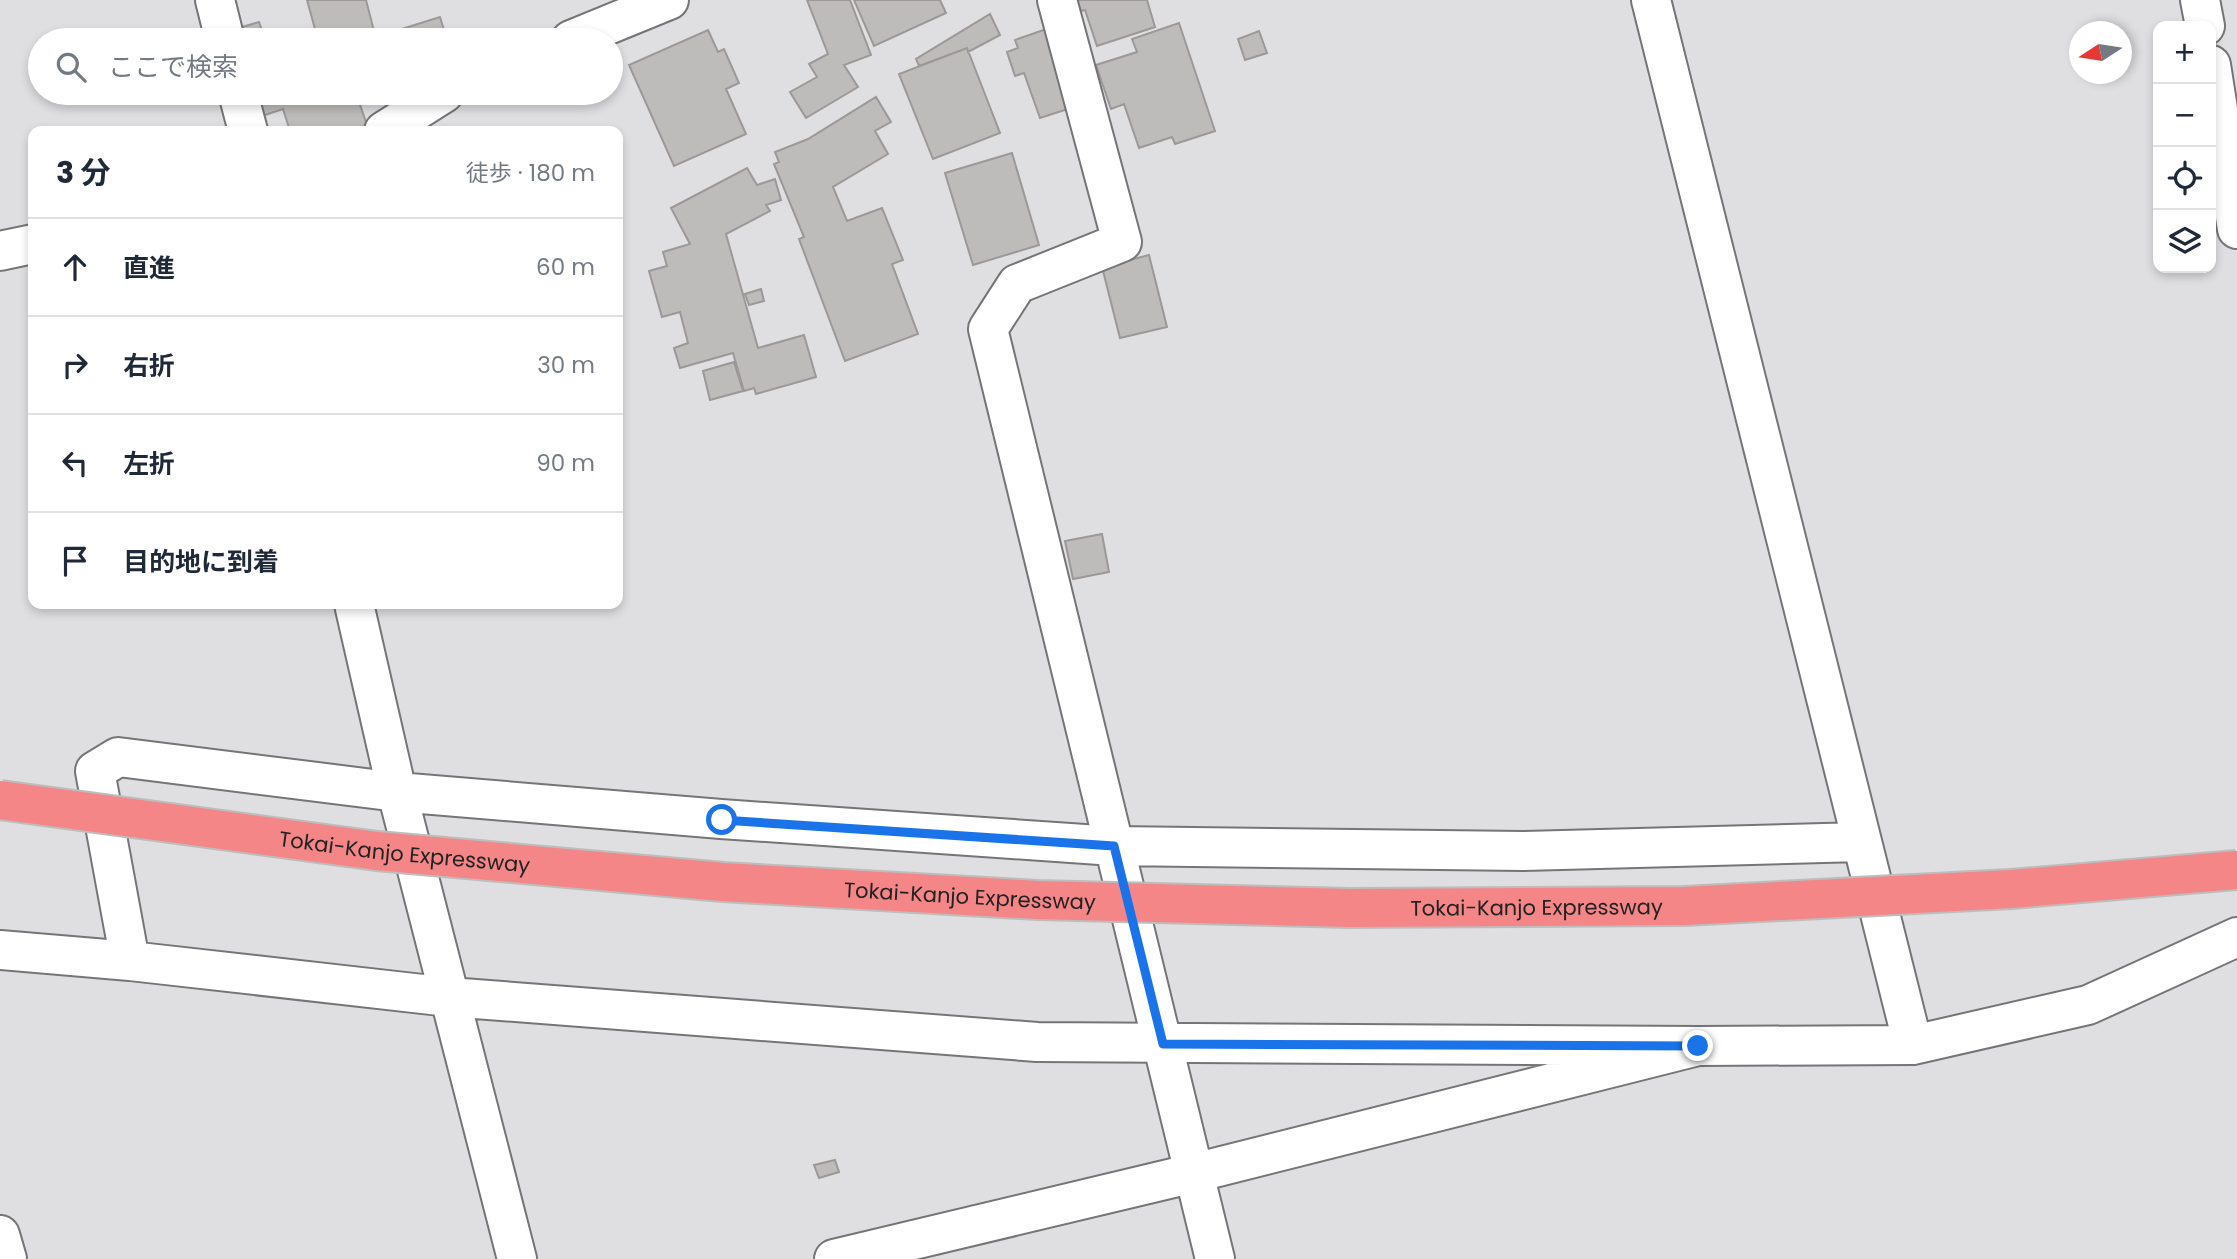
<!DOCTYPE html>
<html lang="ja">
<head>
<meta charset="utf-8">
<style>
	body { margin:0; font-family:Poppins,"Noto Sans JP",sans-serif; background:#f6f6f7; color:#1f2937 }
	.controls { position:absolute; right:21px; top:21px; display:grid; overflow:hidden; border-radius:14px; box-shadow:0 4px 10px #0003 }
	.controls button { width:63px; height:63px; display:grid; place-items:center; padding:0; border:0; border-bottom:2px solid #e0e1e3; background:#fff; color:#1f2937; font:35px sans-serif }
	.compass { position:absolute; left:2069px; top:21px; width:63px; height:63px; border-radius:50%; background:#fff; box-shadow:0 4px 10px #0003; rotate:258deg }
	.stop { position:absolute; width:21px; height:21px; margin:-16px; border:5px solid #1a73e8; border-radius:50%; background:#fff }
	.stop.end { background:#1a73e8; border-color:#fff; box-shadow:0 2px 7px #0008 }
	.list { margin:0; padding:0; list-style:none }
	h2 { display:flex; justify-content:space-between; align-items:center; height:91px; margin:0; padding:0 28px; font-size:30px }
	h2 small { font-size:23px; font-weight:400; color:#747a83 }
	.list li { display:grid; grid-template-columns:46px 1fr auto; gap:21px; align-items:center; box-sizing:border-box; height:98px; padding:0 28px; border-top:2px solid #e0e1e3 }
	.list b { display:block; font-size:26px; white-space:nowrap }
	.list em { font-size:23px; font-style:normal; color:#747a83 }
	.icon { flex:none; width:38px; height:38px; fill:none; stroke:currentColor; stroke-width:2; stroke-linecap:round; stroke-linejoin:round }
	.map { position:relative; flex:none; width:2237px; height:1259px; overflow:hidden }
	.search { position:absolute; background:#fff; box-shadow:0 4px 10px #0003; left:28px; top:28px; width:595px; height:77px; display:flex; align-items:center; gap:18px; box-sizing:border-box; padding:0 24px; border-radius:38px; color:#747a83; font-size:26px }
	.panel { position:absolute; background:#fff; box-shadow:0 4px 10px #0003; left:28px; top:126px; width:595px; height:483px; border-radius:14px }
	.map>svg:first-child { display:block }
	.building { fill:#bebcbb; stroke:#9b9897; stroke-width:2 }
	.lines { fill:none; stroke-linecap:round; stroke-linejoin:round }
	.minor-casing { stroke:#757577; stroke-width:42 }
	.tertiary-casing { stroke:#757577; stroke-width:42 }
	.minor { stroke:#fff; stroke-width:38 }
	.tertiary { stroke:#fff; stroke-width:38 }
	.motorway-bridge-casing { stroke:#bdbdbd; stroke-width:42; stroke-linecap:butt }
	.motorway-bridge { stroke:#f48688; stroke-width:38 }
	.route { stroke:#1a73e8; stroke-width:9 }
	.labels { text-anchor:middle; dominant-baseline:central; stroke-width:6; stroke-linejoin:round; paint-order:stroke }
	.street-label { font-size:21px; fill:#222223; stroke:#dfdfe2 }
</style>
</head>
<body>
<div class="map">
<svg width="2237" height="1259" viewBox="0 0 2237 1259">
	<rect width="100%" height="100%" fill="#dfdfe2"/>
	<!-- building -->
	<path class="building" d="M307,0H366L374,31L341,40H318Z
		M807,0H850L871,55L844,65L858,87L806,118L790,92L817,77L809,64L828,54Z
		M854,0H940L946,13L874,46Z
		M1073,0H1147L1155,27L1097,46L1085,10L1077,12Z
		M990,14L1000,35L968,52L967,48L919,66L916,59Z
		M440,17L447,40H406L402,29Z
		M259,22L265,39L243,40L239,28Z
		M1179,23L1215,131L1175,144L1172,137L1139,148L1124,104L1111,109L1096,65L1137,52L1132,39Z
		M1052,27L1080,105L1040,118L1024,73L1015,76L1007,52L1018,48L1015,40Z
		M708,30L718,52L724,49L739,83L726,89L746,134L674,166L629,65Z
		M1259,31L1267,53L1245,60L1238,39Z
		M967,48L1000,133L933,159L899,74Z
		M254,93H356L369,131H290L283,109L262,116Z
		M876,97L891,122L875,131L888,154L833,187L847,221L882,208L903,260L892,264L918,334L845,361L799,239L804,237L774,164L779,162L775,152L808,139Z
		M1012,153L1039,245L973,265L945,173Z
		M747,168L757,185L775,179L781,200L766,205L770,211L726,234L758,348L804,335L816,377L756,394L754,388L744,391L733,353L680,368L674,348L688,343L680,312L662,317L649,271L667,266L663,252L690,244L671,208Z
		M1149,255L1167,327L1120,338L1102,267Z
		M761,289L764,301L749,305L745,294Z
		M734,362L743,391L710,400L703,371Z
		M1102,534L1109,572L1073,579L1065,541Z
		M835,1160L839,1172L819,1178L814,1165Z"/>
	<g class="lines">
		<!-- minor casing -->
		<g class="minor-casing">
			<path id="minor" d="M215,0L225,40
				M1057,0L1122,242L1017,284L988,329L1215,1259
				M1651,0L1913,1045
				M2200,0L2205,26
				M571,40L669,0
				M2211,65L2237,229
				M238,93L248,131
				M384,131L444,93
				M0,251L33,244
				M354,604L397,792L517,1259
				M0,950L130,961L449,997L1037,1042L1698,1046
				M130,961L95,771L118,757L397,792L721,819L1114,846L1523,851L1861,842
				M834,1259L1194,1173L1698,1046L1913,1045L2088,1005L2237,937"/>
		</g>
		<!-- tertiary casing -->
		<g class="tertiary-casing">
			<path id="tertiary" d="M0,1235L7,1259"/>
		</g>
		<!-- minor -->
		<use href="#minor" class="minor"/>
		<!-- tertiary -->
		<use href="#tertiary" class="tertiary"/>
		<!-- motorway-bridge casing -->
		<g class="motorway-bridge-casing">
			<g id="motorway-bridge">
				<path id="s1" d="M0,800L377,851L723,882L1038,900L1350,908L1684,906L2011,889L2237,870"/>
			</g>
		</g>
		<!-- motorway-bridge -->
		<use href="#motorway-bridge" class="motorway-bridge"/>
	</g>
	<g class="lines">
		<!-- route -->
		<path class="route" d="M722,820L1114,846L1163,1044L1698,1046"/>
	</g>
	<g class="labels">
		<!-- street labels -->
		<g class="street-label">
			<text stroke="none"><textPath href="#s1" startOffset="408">Tokai-Kanjo Expressway</textPath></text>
			<text stroke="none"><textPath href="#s1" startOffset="975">Tokai-Kanjo Expressway</textPath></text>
			<text stroke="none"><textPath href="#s1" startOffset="1542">Tokai-Kanjo Expressway</textPath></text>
		</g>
	</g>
</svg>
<div class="controls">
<button>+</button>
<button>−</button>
<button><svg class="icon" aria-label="locate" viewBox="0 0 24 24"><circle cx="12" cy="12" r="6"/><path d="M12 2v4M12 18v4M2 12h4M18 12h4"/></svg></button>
<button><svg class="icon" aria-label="layers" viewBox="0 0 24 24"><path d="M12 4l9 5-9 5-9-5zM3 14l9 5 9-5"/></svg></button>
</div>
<svg class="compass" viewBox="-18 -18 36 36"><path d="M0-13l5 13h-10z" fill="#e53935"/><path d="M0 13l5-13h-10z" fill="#747a83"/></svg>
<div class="stop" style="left:722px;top:820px"></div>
<div class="stop end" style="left:1698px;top:1046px"></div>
<div class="search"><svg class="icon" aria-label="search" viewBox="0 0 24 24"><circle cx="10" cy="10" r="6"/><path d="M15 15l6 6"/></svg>ここで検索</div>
<section class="panel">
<h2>3 分<small>徒歩 · 180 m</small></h2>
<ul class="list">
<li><svg class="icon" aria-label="ahead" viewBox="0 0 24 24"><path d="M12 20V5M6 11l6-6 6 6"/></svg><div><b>直進</b></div><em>60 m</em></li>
<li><svg class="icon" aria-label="right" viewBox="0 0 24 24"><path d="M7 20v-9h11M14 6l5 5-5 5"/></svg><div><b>右折</b></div><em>30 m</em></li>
<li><svg class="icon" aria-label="left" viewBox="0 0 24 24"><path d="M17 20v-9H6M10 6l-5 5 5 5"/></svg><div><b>左折</b></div><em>90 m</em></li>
<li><svg class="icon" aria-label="arrive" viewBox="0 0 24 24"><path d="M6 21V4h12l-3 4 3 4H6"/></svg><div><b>目的地に到着</b></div></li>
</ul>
</section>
</div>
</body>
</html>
